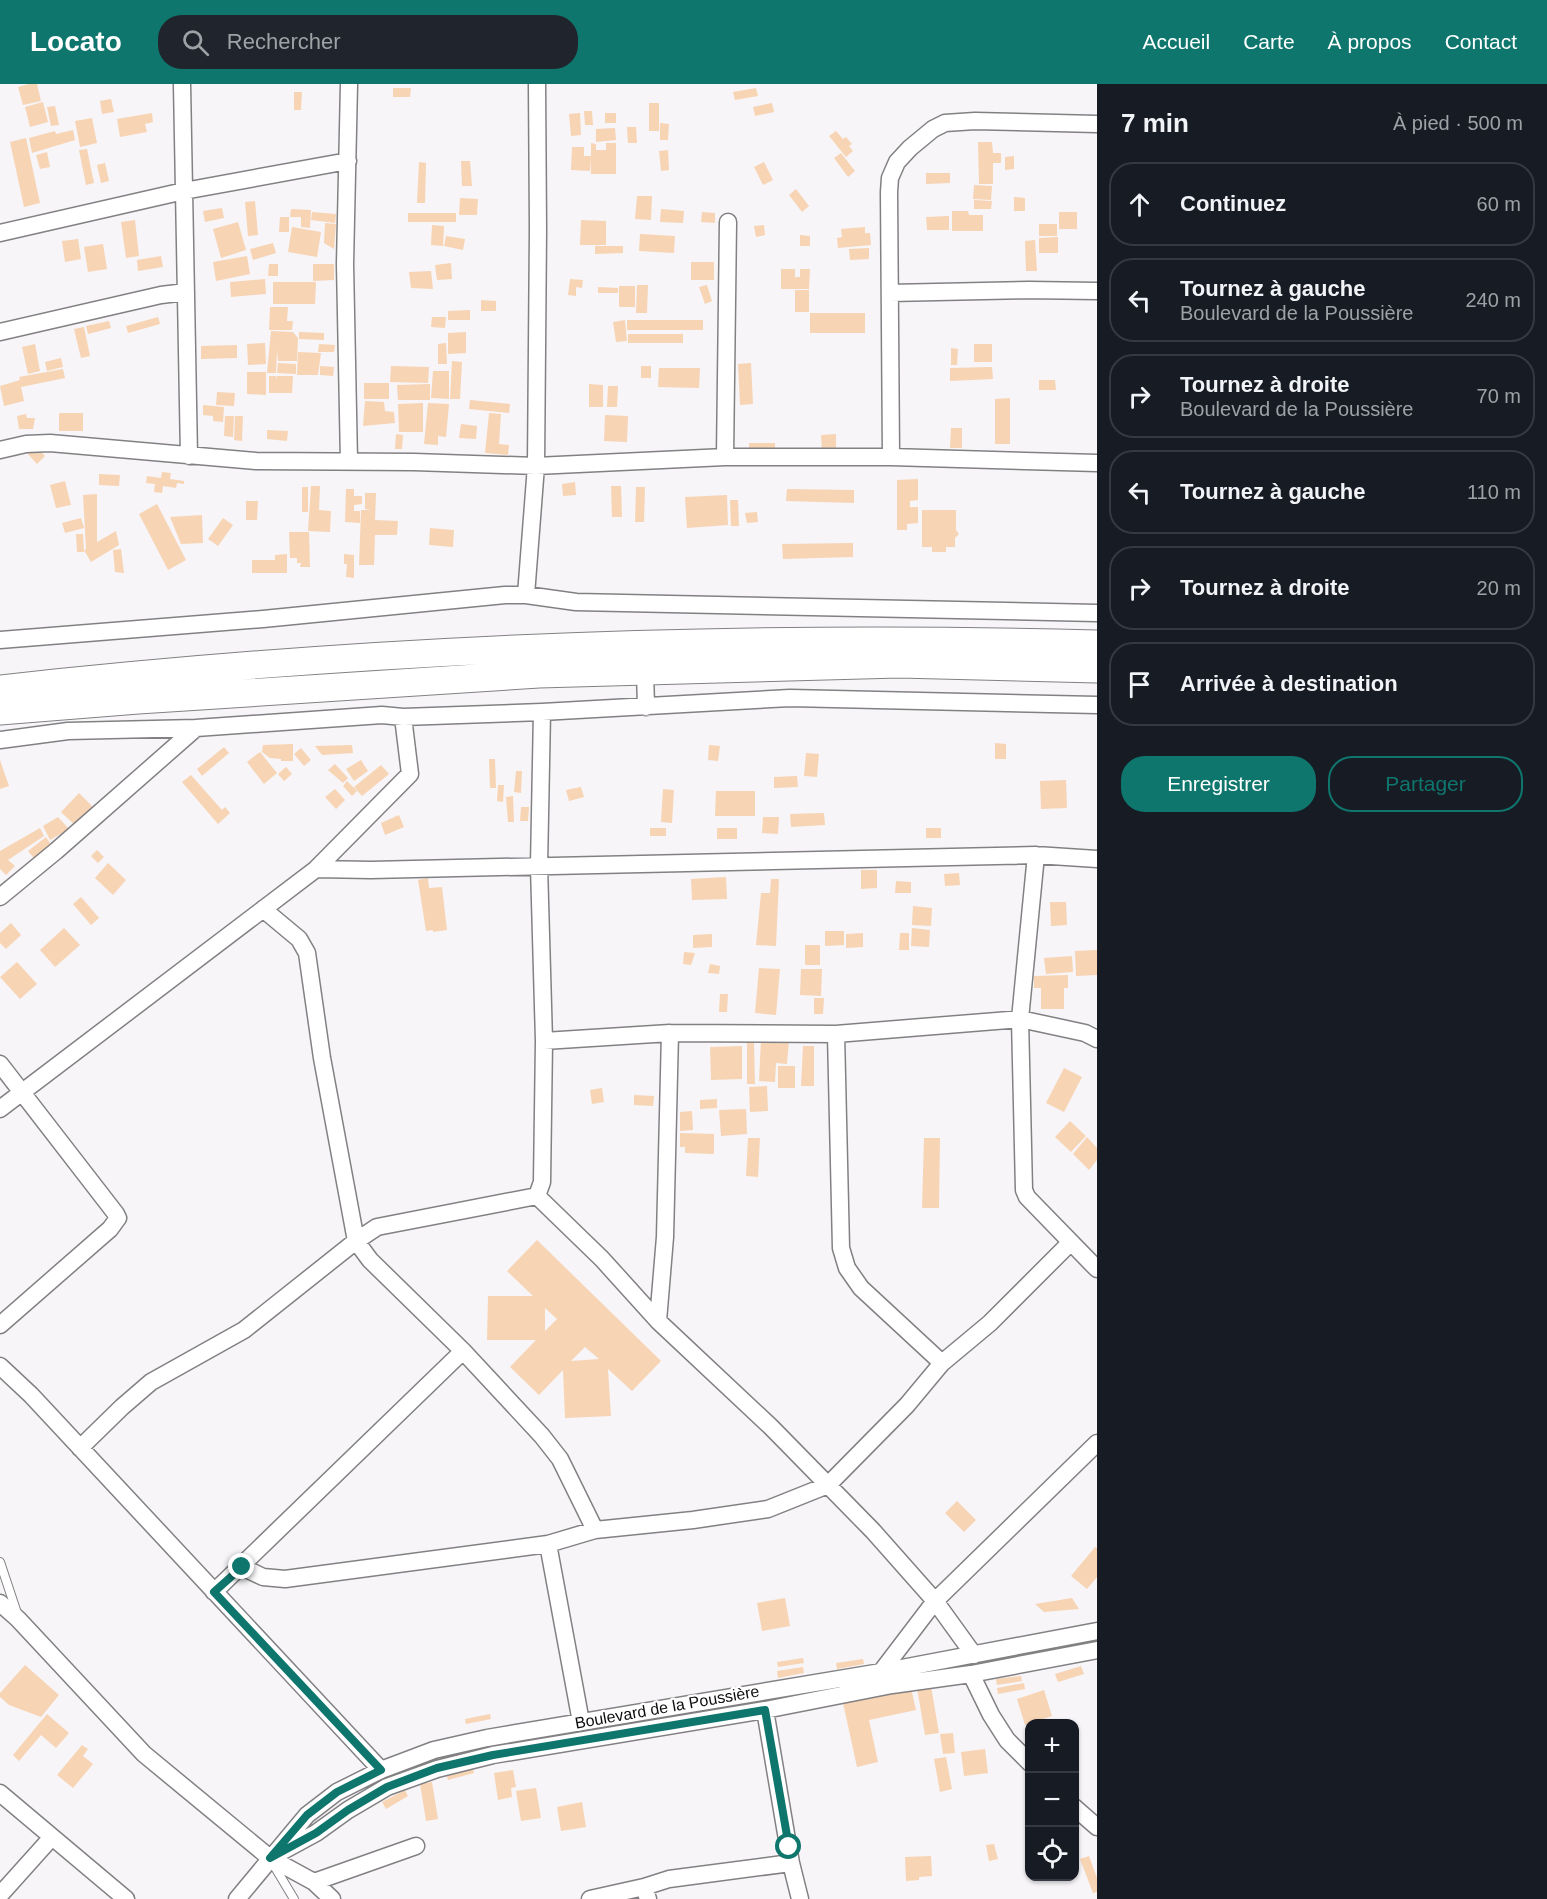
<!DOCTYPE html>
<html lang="fr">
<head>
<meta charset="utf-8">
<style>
	body { margin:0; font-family:Helvetica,sans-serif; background:#20242c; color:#f1f3f6 }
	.controls { position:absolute; right:18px; bottom:18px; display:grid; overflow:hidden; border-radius:12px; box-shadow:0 2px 4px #0004 }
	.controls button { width:54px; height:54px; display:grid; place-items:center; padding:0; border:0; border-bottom:2px solid #363941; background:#171b24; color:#f1f3f6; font:30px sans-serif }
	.stop { position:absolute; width:18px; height:18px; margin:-14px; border:4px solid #0f766e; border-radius:50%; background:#fff }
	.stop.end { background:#0f766e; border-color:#fff; box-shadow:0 2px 6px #0008 }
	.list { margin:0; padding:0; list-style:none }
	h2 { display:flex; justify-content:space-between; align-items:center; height:78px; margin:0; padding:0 24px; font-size:26px }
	h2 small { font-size:20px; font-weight:400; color:#9ea1a6 }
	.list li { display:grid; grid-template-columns:39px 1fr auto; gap:18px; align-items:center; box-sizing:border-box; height:84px; margin:0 12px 12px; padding:0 12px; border:2px solid #363941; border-radius:24px }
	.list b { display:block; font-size:22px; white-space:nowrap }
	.list p { margin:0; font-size:20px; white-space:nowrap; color:#9ea1a6 }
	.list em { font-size:20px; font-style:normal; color:#9ea1a6 }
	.actions { display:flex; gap:12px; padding:18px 24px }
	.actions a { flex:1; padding:14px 0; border:2px solid #0f766e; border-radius:24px; text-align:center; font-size:21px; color:#0f766e }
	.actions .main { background:#0f766e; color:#fff }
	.icon { flex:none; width:33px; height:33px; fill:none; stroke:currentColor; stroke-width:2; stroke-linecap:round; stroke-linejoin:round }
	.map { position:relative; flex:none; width:1097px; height:1815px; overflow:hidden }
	header { display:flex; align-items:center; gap:36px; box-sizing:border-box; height:84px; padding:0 30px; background:#0f766e; color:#fff }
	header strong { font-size:28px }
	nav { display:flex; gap:33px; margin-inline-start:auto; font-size:21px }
	.search { width:420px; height:54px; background:#20242c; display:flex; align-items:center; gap:15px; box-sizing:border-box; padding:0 21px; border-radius:24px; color:#9ea1a6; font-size:22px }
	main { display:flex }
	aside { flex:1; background:#171b24 }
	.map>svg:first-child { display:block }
	.building { fill:#f7d4b4; fill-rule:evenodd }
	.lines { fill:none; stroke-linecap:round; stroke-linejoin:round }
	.service-casing { stroke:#828083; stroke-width:10 }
	.minor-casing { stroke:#828083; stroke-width:19 }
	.primary-casing { stroke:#828083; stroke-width:29 }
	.service { stroke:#fff; stroke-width:8 }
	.minor { stroke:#fff; stroke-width:16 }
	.primary { stroke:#fff; stroke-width:27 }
	.route { stroke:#0f766e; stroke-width:8 }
	.labels { text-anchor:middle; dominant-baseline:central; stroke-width:4.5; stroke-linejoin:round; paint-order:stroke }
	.street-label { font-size:16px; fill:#0d0c0d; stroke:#fff }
</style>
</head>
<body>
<header>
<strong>Locato</strong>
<div class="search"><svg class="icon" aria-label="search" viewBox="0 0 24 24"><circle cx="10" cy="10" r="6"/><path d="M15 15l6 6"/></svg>Rechercher</div>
<nav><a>Accueil</a><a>Carte</a><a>À propos</a><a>Contact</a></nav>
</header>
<main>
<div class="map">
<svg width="1097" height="1815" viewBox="0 0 1097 1815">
	<rect width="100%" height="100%" fill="#f7f5f8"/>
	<!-- building -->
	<path class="building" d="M29,0H37L41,17L23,21L18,3Z
		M393,4H411L410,13H393Z
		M756,4L758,12L735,16L733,8Z
		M294,8H302L301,26H294Z
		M111,15L114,28L102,30L100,17Z
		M43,18L48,38L30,43L25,23Z
		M649,19H659V47H649Z
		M772,19L774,28L755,32L753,23Z
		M55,22L59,41L51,42L47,23Z
		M584,27H592L593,41H585Z
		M152,29L153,38L145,40L147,48L120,53L117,35Z
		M580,29L581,51L571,52L569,30Z
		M605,29H616V39H605Z
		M92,34L97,59L80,63L75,37Z
		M660,39L669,40L668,56H660Z
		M627,43H636L637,59H628Z
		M615,44L616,56L596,58V45Z
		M73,46L75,56L32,69L29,54L55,47L56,50Z
		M836,47L843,55L846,53L852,60L849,62L853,67L846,73L829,52Z
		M26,54L40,119L24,123L10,58Z
		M978,58H992L993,69H1001V79H993V100H979Z
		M591,59L596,60V66H606V59H616V90H591V74L590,87L571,86L572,63H584V72H591Z
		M87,65L94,99L86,101L79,66Z
		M668,66L669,86L661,87L659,67Z
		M47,68L50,83L40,85L36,71Z
		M841,69L855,87L848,93L834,74Z
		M1014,72V85L1005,86V73Z
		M461,77H470L472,102H462Z
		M419,78L426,79L425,119H417Z
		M764,78L773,96L763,101L754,83Z
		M105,79L109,97L101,99L97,81Z
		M926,89H950V99L926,100Z
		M974,101L992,102L991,116L973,115Z
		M796,105L809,122L802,128L789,111Z
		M637,112H652L651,136L635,135Z
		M1014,113L1025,114V127H1014Z
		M460,114L478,115L477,131H459Z
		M974,116L992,117L991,125H974Z
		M255,117L258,151L248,152L245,118Z
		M222,124L224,134L205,138L203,127Z
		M291,125L311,126L310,144L301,143V133H290Z
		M661,125L684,127L683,139L660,138Z
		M952,127H968L969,131H983V147H952Z
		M312,128L336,130L335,139L311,136Z
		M702,128L715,129V139L701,138Z
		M1059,128H1077V145H1059Z
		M408,129H456V138H408Z
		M949,132V146H927L926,133Z
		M280,133H289V148H279Z
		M135,136L139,172L126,174L121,138Z
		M581,136L606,137V161H580Z
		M238,138L246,166L221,174L213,145Z
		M325,139L336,140L334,165L324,159Z
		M1039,140H1057V152H1039Z
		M432,141L444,142L443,162L431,161Z
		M764,141L765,151L756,153L754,142Z
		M292,143L321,148L317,173L288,168Z
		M865,143V149H870L871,161L838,164L837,154L842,153L841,145Z
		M640,150L675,152L674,169L639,167Z
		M800,151L810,152V162H800Z
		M446,152L465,155L463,166L444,162Z
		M1058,153V169H1039V154Z
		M78,155L81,175L65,178L62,157Z
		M1035,156L1037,187H1026L1025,157Z
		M273,159L276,169L253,176L250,165Z
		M103,160L107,185L88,188L84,163Z
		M595,162H623V169L595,170Z
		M869,164V175L850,176L849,165Z
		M161,172L163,183L138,187L137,176Z
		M247,172L250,190L216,197L213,178Z
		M691,178H714V196H691Z
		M451,179L452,195L437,196L435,181Z
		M269,180H278V192H268Z
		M313,180H334V196L313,197Z
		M781,185H795V193H800V185H810L809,205H781Z
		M431,187L433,205L411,204L409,188Z
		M265,195L266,210L231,213L230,198Z
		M570,195L583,196L582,204L576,203V212L568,211Z
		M273,198H316L315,220H273Z
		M637,201H648L647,229H636Z
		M707,201L712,217L705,220L699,203Z
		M619,202H635V223H619Z
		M598,203L618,204V209H598Z
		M795,206H809V228H795Z
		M481,216L496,217V227H481Z
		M270,223H288L287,237H293L292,246H269Z
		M470,226V236H448V227Z
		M810,229H865V249H810Z
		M158,233L160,240L128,249L126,242Z
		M432,233H446L445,244L431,243Z
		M625,236L627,257L616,258L613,238Z
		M627,236H703V246H627Z
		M109,237L111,244L88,250L86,242Z
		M84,243L90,272L81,274L74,245Z
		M271,247L293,248L298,254L297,277H278L277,266L276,289H267Z
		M299,248L324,249V256L299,255Z
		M466,248V269L448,270V249Z
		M628,250H683V259H628Z
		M265,259L266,280L248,281L247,260Z
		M446,259L447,280H438V260Z
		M35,260L40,287L28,290L22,263Z
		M319,260L335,261L334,268H318Z
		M974,260H992V278H974Z
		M237,261V274L201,275V262Z
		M951,264L958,265L957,281H951Z
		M298,268L321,269L318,291H297Z
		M61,274L63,283L47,287L45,278Z
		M452,277L462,278L460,315H450Z
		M278,279L296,280V290L277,289Z
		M751,279L753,320L740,321L738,280Z
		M320,282L334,283L333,292L320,291Z
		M391,282L429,283L428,299L390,298Z
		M641,282H651V294H641Z
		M992,283L993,295L950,297V284Z
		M659,284H700L699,304L658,303Z
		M63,285L65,294L21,303L24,317L4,322L0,302L20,296L19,293Z
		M433,287H449V315L431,314Z
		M247,288H266V311L247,310Z
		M269,292H276L277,295V292H293L292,309H269Z
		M1039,296H1055L1056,306H1039Z
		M364,299H389V315H364Z
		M430,300V316H398L397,301Z
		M589,300L603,301V323H589Z
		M608,302H618L617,323H607Z
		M217,308L235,309L234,322L216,321Z
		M1010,314V360H995V315Z
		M470,316L510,320L509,329L469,325Z
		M365,317L384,318L385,327L394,328L395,339L363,342Z
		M423,319V348H399L398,320Z
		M428,319L449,320L446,353L438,352V361L424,360Z
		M203,321L224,323L223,338L213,337V332L203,331Z
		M59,329H83V347H59Z
		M489,329L501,330L499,360L509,361L508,371L485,369Z
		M26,330L27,334H35L33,345H19L17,332Z
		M605,331L628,332L627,358L604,357Z
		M225,332H234L233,353L224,352Z
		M235,332H243L242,357L234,356Z
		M461,340L477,342L476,355L459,354Z
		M951,344H962V364H950Z
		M267,346L288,347L287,357L267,355Z
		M396,350L403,351L402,365H395Z
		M836,350V366L822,367L821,351Z
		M749,359H775V368L749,369Z
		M35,361L45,372L37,380L27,369Z
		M162,388L171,389L170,395L184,397V400L177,399L176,404L163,402L162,409L154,408L155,400L146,399L147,392L161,394Z
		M99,390L120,391L119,402L99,401Z
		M918,395V416L910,417V423H918V439L907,440V446H897V396Z
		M65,397L71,421L56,424L50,401Z
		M575,398L576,411L563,412L562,400Z
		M311,402H320L319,426L331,427L330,448L308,447Z
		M611,402H621L622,433H612Z
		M302,403H308V428H302Z
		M636,403H645L644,438H635Z
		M346,405H354V412H362V420L354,421V427H360V439L345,438Z
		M787,405L854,406V419L786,417Z
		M365,409H376L375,436L398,437L397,451H375L374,481H359L361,426H371L365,425Z
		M97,410V458L116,447L119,461L91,478L84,466L86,465L83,411Z
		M727,411L728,441L687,444L685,413Z
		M730,416H738L739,442H731Z
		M246,417H258L257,436H246Z
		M157,420L186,476L168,486L139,430Z
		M922,426H956V446L959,450L955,454V463H946V468H932V463H922Z
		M757,428L758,438L747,439L745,429Z
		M202,431L203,459L181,460L170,433Z
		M81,434L84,444L65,449L62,439Z
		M223,434L233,441L218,462L208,455Z
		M430,444L454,446L453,463L429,461Z
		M289,448H309L310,483H300L301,479H297V474H290Z
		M76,450H83L84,468H77Z
		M853,459V473L783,475L782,460Z
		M121,465L124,489L115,488L113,466Z
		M287,470V489H252V476H275V471Z
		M344,470L354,471V494L346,493L347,480H344Z
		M995,659L1006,660V675H995Z
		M293,660V677H281V675L270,674L262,668L263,661Z
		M352,661L353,669L322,671L315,662Z
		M709,661L720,662L718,677L708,676Z
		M224,663L229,669L202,692L197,685Z
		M301,664L311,676L304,682L294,670Z
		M260,668L277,689L264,700L247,678Z
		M806,669L819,670L817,693L804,692Z
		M489,675H495L496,704H490Z
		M0,676L9,702L0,705Z
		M361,676L368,687L354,697L346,685Z
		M335,680L348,694L343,699L328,686Z
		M381,681L389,690L362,712L354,703Z
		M286,683L292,690L284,697L278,690Z
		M516,687H522L521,709L514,708Z
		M191,691L222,726L225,723L230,729L218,740L182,698Z
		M797,692L798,703L774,704V693Z
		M1066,696L1067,724L1041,725L1040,697Z
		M347,697L357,707L352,712L343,702Z
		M498,701H504L503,718L497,717Z
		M581,703L584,713L569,717L566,706Z
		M335,705L345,716L336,725L325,713Z
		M663,705L674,706L672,739L661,738Z
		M716,707H755V732H715Z
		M79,709L95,725L79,745L61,728Z
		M513,712L514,738H508L506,713Z
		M521,723H529L528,737H520Z
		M824,729L825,741L791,743L790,730Z
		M399,731L404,743L385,751L381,739Z
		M58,733L69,745L50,756L43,742Z
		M763,733H779L778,750L762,749Z
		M40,744L44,752L8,776L15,782L6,791L0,785V767Z
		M650,744H666V752H650Z
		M717,744H737V755H717Z
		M926,744H941V754H926Z
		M46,753L54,765L37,778L28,767Z
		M97,766L104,773L98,779L91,772Z
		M108,779L126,796L113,811L95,794Z
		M861,786H877V804L861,805Z
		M959,789L960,801L945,802L944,790Z
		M726,793L727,815L692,816L691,795Z
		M428,794L429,804L442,803L447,846L433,848V846L426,847L418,796Z
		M771,795H779L776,862L756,861L761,809H770Z
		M896,797L911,798V809H895Z
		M81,813L99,834L91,841L73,820Z
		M1050,818H1066L1067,841L1051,842Z
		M913,822L932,824L931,842L912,841Z
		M11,839L21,851L6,865L0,859V849Z
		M64,844L80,861L55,883L40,866Z
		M912,844L930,846L929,863L911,862Z
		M825,847H844V861L825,862Z
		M863,849V863L846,864V850Z
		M900,849H909V866H899Z
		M712,850V863L693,864V851Z
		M805,861H820V881H805Z
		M1097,866V891L1076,892L1075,867Z
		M684,868L695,869L691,881L683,880Z
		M1072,872L1073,888L1046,890L1044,874Z
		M17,878L37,900L20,915L0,893Z
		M710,880L720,882L719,890L708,889Z
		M759,884L780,885L776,931L755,929Z
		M801,885H822L821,912L800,911Z
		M1068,891V904H1064V925H1041V904H1034V892Z
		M720,910H728L727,928H719Z
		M814,914H824L823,930H814Z
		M761,955L789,956L787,980L776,979L775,998L759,997Z
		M747,958H754L755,1000H747Z
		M742,962V995L711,996L710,963Z
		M803,962H814V1002H801Z
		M778,982H795V1004H778Z
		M1064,984L1082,993L1064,1028L1046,1019Z
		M767,1002L768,1027L750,1028L749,1003Z
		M602,1004L604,1018L592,1020L590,1006Z
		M634,1011L654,1012L653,1022L634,1021Z
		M717,1015V1024L700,1025V1016Z
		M746,1025L747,1050L721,1052L719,1026Z
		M692,1027L693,1046L680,1047V1028Z
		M1070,1037L1086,1052L1071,1068L1055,1053Z
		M680,1049L714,1050V1070L685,1069V1063H680Z
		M1087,1053L1097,1064V1076L1089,1086L1073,1070Z
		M748,1054H760L758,1093L746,1092Z
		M924,1054H940L939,1124H922Z
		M537,1156L661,1277L632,1307L608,1285L611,1332L565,1334L563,1286L539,1311L510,1283L536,1256H487L488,1212H533L507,1187ZM545,1224L557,1235L545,1247ZM585,1263L599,1275L571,1277Z
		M957,1417L976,1436L964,1448L945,1429Z
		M1095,1463L1097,1464V1493L1087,1505L1071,1492Z
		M785,1514L790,1542L762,1547L757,1519Z
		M1072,1514L1079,1525L1044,1528L1035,1520Z
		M803,1574L804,1579L778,1583L777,1578Z
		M863,1575L864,1580L837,1585L836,1579Z
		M25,1581L59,1611L41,1633L9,1621L0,1613V1609Z
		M1081,1582L1084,1590L1058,1598L1055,1590Z
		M803,1583L804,1589L778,1594L777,1587Z
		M1021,1592L1022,1597L997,1601L996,1595Z
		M1024,1599L1025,1605L998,1610L997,1604Z
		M931,1602L939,1649L925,1651L917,1604Z
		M911,1604L916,1626L869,1636L878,1678L857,1683L843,1619Z
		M1044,1606L1052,1632L1025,1641L1017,1615Z
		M47,1630L69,1649L56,1664L41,1651L19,1677L13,1671Z
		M490,1630L491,1635L466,1640L465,1635Z
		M953,1649L955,1669L943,1670L940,1650Z
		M82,1661L88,1665L83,1672L93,1680L73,1704L57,1691Z
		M985,1665L988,1689L964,1692L961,1668Z
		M946,1673L952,1705L940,1708L934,1675Z
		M472,1682L474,1689L448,1696L446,1689Z
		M513,1686L516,1703L511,1704L512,1713L498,1716L494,1689Z
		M432,1698L438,1735L426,1737L420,1700Z
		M536,1704L541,1734L521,1737L516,1707Z
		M405,1706L408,1712L386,1725L382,1718Z
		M582,1718L586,1743L561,1747L557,1723Z
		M994,1760L998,1775L989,1777L986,1761Z
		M931,1772L932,1792L919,1793V1796L906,1797L905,1773Z
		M1089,1772L1097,1794V1808L1093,1809L1080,1775Z"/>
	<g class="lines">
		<!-- service casing -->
		<g class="service-casing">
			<path id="service" d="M0,1478L17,1529
				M273,1780L294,1815"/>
		</g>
		<!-- minor casing -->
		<g class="minor-casing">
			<path id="minor" d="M182,0L189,372
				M0,149L184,107L348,77
				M890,209L1029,206L1097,207
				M0,248L161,211L186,208
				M0,366L26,360L50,359L256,377L414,378L536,382L725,373H891L1097,379
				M725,373L728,138
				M891,373L889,108L890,94L897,78L910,64L933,45L945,39L975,37L1097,40
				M349,378L345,180L349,0
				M526,511L536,382L538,145L537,0
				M0,556L263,535L505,511H526L576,518L1097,529
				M645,587L646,623
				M542,628L539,782L544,957L542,1098L537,1112L602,1175L658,1237L771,1343L873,1447L935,1517L974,1571
				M0,656L68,647L196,644
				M1036,771L1020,935L1024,1106L1027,1113L1097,1185
				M316,785L410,690L403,633
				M0,813L56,767L196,644L382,631L403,633L542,628L790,614L1097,621
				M263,825L299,855L307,869L322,974L356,1157L370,1176L463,1267L542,1352L560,1375L595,1446L548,1460
				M836,950L841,1164L847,1184L861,1204L942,1279
				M544,957L670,949L836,950L1020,935L1085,949L1097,955
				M0,980L116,1130L118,1134L110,1145L0,1241
				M0,1025L316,785L371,786L1036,771L1097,775
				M658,1237L665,1153L670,949
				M0,1282L31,1311L381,1686
				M80,1364L122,1323L151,1298L244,1246L356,1157L377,1143L537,1112
				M595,1446L693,1436L768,1425L828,1401L907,1321L942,1279L990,1239L1070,1159
				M242,1483L263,1493L285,1495L548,1460L581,1638
				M214,1508L463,1267
				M0,1519L18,1535L144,1670L270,1774L314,1798L332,1815
				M881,1588L935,1517L1097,1359
				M971,1590L991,1631L1007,1656L1030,1679
				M765,1626L791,1779L800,1815
				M0,1709L126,1815
				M1074,1723L1097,1743
				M281,1768L316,1749L348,1726L387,1703L437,1685L493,1671L765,1626L892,1601L971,1590L1097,1566
				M314,1798L416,1762
				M0,1811L52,1753
				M237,1815L307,1731L337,1708L381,1686L434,1666L487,1654L881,1588L1097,1547
				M590,1815L644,1803
				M648,1815L644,1803L669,1795L791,1779"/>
		</g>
		<!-- primary casing -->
		<g class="primary-casing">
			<path id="primary" d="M0,605C362,565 732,550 1097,560
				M0,627L138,616L539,590L899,580L1097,585"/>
		</g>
		<!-- service -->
		<use href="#service" class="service"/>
		<!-- minor -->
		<use href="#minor" class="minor"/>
		<!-- primary -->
		<use href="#primary" class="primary"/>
	</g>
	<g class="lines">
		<!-- route -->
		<path class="route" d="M242,1483L214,1508L381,1686L337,1708L307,1731L270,1774L316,1749L348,1726L387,1703L437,1684L493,1671L765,1626L789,1763"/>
	</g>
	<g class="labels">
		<!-- street labels -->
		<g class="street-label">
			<text transform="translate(667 1623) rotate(-10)">Boulevard de la Poussière</text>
		</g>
	</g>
</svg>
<div class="controls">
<button>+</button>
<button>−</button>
<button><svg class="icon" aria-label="locate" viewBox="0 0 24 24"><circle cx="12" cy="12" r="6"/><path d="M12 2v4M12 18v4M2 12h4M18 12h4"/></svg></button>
</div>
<div class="stop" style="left:789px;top:1763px"></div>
<div class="stop end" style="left:242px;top:1483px"></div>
</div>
<aside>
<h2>7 min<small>À pied · 500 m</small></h2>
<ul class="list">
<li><svg class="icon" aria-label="ahead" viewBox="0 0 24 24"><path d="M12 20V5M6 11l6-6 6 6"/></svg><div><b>Continuez</b></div><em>60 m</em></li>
<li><svg class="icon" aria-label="left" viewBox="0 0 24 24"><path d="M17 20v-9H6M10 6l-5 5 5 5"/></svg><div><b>Tournez à gauche</b><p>Boulevard de la Poussière</p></div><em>240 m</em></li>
<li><svg class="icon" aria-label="right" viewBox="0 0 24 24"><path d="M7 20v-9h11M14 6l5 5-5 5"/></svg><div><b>Tournez à droite</b><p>Boulevard de la Poussière</p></div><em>70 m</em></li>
<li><svg class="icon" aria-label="left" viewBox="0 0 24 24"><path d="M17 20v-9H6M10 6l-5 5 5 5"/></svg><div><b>Tournez à gauche</b></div><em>110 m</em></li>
<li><svg class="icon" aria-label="right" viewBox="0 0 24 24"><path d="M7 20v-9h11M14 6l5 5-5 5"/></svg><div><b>Tournez à droite</b></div><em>20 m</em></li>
<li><svg class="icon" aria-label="arrive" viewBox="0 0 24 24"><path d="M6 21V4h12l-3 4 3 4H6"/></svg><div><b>Arrivée à destination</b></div></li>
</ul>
<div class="actions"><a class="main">Enregistrer</a><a>Partager</a></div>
</aside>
</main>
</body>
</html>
